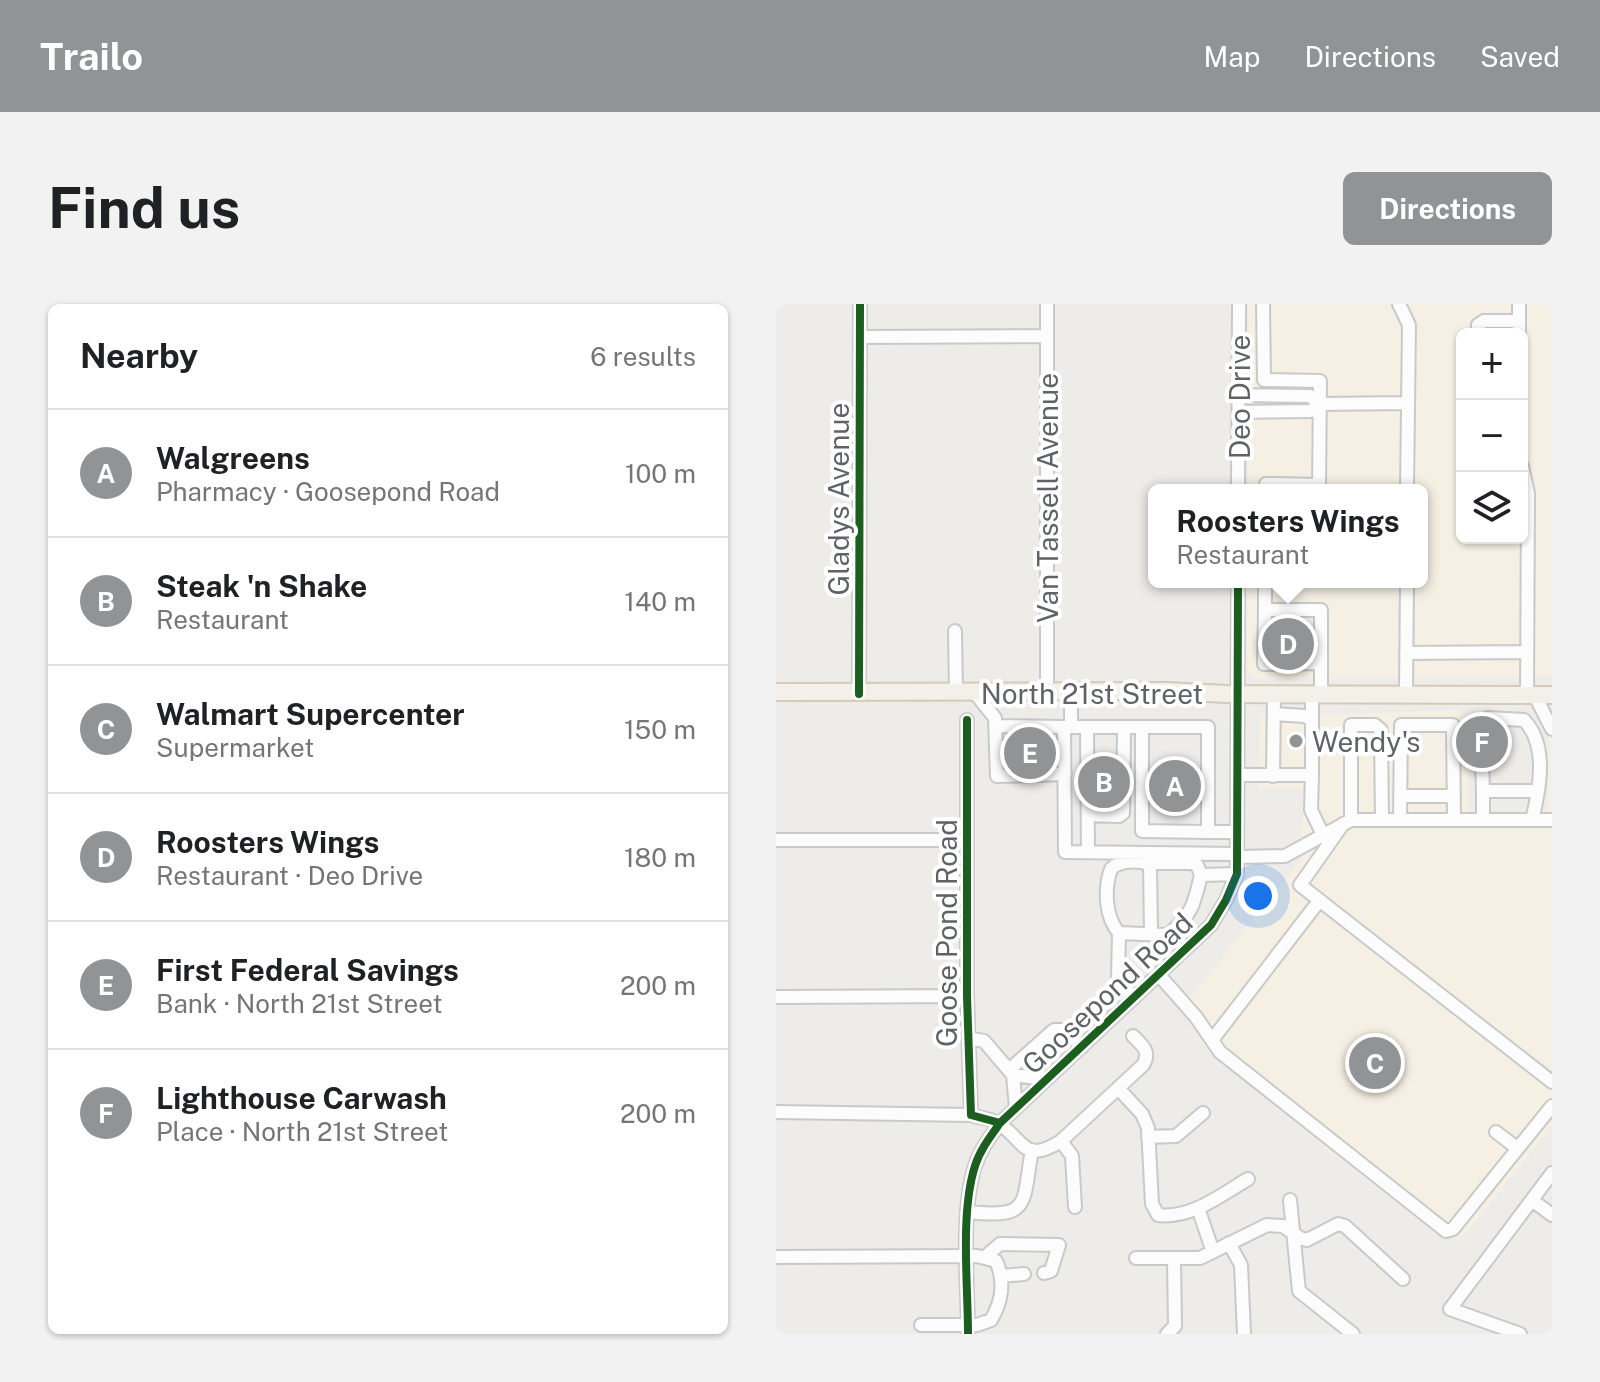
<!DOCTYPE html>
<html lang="en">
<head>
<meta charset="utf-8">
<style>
	body { margin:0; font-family:"Public Sans",sans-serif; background:#f2f2f2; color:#202124 }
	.controls { position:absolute; right:24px; top:24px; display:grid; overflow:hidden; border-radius:12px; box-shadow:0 2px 6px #0004 }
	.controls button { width:72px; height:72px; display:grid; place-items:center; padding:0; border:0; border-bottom:2px solid #e0e0e0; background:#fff; color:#202124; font:40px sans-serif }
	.you { position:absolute; left:482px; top:592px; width:28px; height:28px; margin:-20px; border:6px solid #fff; border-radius:50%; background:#1a73e8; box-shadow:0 0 0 12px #1a73e833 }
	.badge { display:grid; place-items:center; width:52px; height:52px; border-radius:50%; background:#919394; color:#fff; font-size:26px; font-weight:700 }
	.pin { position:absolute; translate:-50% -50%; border:4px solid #fff; box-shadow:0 2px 8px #0006 }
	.popup { position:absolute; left:372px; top:180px; width:280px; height:104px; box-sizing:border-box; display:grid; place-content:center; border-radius:12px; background:#fff; filter:drop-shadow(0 2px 6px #0005); font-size:26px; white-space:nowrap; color:#757577 }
	.popup b { font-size:30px; color:#202124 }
	.popup::after { content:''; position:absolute; left:50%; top:100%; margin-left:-16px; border:16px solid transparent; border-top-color:#fff }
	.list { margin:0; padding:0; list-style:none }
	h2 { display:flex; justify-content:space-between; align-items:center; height:104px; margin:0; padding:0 32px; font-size:34px }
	h2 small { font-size:26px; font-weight:400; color:#757577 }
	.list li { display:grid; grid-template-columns:52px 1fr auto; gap:24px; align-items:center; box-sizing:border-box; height:128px; padding:0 32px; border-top:2px solid #e0e0e0 }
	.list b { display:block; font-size:30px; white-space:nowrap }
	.list p { margin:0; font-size:26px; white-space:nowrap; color:#757577 }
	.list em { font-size:26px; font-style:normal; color:#757577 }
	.icon { flex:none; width:44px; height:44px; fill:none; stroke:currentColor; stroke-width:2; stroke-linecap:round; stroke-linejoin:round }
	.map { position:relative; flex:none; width:776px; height:1030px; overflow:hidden; border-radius:12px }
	header { display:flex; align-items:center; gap:48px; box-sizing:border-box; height:112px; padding:0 40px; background:#919394; color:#fff }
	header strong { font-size:38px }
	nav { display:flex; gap:44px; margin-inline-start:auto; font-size:28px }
	.intro { display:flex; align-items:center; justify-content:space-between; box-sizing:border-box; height:192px; padding:0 48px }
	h1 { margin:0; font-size:56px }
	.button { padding:20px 36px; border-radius:12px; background:#919394; color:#fff; font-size:28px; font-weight:700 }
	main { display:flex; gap:48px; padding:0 48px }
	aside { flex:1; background:#fff; border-radius:12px; box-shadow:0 2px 6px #0004 }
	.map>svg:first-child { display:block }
	.commercial { fill:#f6f0e4; fill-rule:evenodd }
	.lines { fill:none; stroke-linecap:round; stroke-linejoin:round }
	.minor-casing { stroke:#c8c9c9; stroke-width:16 }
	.major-casing { stroke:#d4cab9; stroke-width:20 }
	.minor { stroke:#fcfcfc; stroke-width:12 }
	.major { stroke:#f3f0e9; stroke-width:16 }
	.cycleway-casing { stroke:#fff; stroke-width:13 }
	.cycleway { stroke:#1b5e20; stroke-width:8 }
	.poi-dot { fill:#919394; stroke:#fff; stroke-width:3 }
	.labels { text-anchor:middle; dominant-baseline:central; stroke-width:8; stroke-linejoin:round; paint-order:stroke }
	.street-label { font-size:28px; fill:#5f6367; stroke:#fff }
	.poi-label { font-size:28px; fill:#5f6367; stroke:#fff; text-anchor:start }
</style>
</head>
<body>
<header>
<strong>Trailo</strong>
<nav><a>Map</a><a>Directions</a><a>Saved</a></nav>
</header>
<div class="intro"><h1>Find us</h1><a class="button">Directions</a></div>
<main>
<aside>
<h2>Nearby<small>6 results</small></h2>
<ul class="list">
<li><span class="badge">A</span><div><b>Walgreens</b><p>Pharmacy · Goosepond Road</p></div><em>100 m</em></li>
<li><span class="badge">B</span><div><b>Steak 'n Shake</b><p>Restaurant</p></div><em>140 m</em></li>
<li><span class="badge">C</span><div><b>Walmart Supercenter</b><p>Supermarket</p></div><em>150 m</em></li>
<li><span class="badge">D</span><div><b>Roosters Wings</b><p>Restaurant · Deo Drive</p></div><em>180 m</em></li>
<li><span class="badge">E</span><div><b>First Federal Savings</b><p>Bank · North 21st Street</p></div><em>200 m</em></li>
<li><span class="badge">F</span><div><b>Lighthouse Carwash</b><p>Place · North 21st Street</p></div><em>200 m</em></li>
</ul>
</aside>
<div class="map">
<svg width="776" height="1030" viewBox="0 0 776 1030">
	<rect width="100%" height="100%" fill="#eeece9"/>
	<!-- commercial -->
	<path class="commercial" d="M472,0H776V373L481,375L471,365V278H646V186H472ZM686,30H746V234H686Z
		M510,406L549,411L681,406L692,416L693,511H772L773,432L776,427V822L690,929L680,934L670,935L661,930L564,855L433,748L405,705L524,557L528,485H483L484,410Z"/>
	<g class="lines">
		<!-- minor casing -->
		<g class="minor-casing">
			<path id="minor" d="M487,0L488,76L544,77L543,186
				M623,0L633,21L631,186
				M702,30V21L708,17H743
				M743,30V0
				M84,33L271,32
				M463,91L534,92L543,100
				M463,108L535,107L543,100L632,99
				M746,162L752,189L751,390
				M462,186L463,0
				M490,186V180L543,181
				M489,278V306H545V390
				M489,306L488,360L545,359
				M179,327L180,389
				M630,349L751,348
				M295,388V423H288L289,548L461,550
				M199,389L219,414L221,472L289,470
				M271,389V0
				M83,390L84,0
				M630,390L631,278
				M758,390L776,425
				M498,410L528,412L536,416
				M191,416V692L195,811C204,814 218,815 225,821C250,839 248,860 285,837L367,761C375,748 367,742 357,732
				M221,422L288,423
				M295,423H432V528L366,527V423
				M311,423L312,548
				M706,431V418L712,414L748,416C772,441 764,484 756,516
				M706,459L707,487
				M462,471H536V390
				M536,471L535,506L547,531
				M497,472L498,390
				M624,492H678
				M312,511L343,512L347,509L348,423
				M575,516V421H599L605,426L606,516
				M624,516L625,421H677L678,516
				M707,516V487H762
				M567,520L524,581L776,778
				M432,528H461
				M0,536H191
				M461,553L509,552L575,516H776
				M343,629C329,613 328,585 335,565C343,556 364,556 374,561
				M375,630L374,561L379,559H416L421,561L425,571
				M383,671L420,713L444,748L670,927L677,925L776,802
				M0,693L191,692
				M358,694L342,674L343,629L392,631C416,610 418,601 425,571L461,570
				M192,734L208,737L237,771
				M436,736L543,597
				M233,766L278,726H289L306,743
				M342,784L366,810L372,824L376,900L382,911C415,915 445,891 472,875
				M240,804L237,771L271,775
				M0,808L195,811
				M720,828L741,844
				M372,833L400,832L427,809
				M285,837L296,852L299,903
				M514,896L523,987L577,1030
				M757,897L776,911
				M422,904L437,948
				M192,908C256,915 246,900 256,846
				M453,939L465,961L468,1030
				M0,953L201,952L220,957C229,977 226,998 215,1016L201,1021H145
				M209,953L224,940L283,941L275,967L268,969
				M360,954H424L491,921L507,922L524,934L531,936L562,920L569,922L627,975
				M225,972L248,970
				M192,1030C192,980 184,909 199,862C204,846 214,833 224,819L435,621L450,596L461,570L462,278
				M391,1030L399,1022L398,955
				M744,1030L674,1005L776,869"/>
		</g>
		<!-- major casing -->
		<g class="major-casing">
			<path id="major" d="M0,388L391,387L451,390L776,391"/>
		</g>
		<!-- minor -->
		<use href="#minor" class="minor"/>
		<!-- major -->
		<use href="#major" class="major"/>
		<!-- cycleway casing -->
		<g class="cycleway-casing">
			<path id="cycleway" d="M83,390L84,0
				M191,416V692L195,811L224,819
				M192,1030C192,980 184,909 199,862C204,846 214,833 224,819L435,621L450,596L461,570L462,278"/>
		</g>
		<!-- cycleway -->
		<use href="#cycleway" class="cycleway"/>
	</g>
	<!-- markers -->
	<circle class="poi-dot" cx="520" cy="437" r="8"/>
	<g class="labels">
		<!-- street labels -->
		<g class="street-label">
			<text transform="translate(463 93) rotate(-90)">Deo Drive</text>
			<text transform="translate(271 194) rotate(-90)">Van Tassell Avenue</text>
			<text transform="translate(62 195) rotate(-90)">Gladys Avenue</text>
			<text x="316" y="389">North 21st Street</text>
			<text transform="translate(170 629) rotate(-90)">Goose Pond Road</text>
			<text transform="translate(331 689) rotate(-43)">Goosepond Road</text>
		</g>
		<!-- poi labels -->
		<g class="poi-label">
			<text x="536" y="437">Wendy's</text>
		</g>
	</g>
</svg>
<div class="controls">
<button>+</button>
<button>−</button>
<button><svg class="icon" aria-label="layers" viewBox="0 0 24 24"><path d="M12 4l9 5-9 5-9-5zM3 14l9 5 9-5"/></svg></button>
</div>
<div class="you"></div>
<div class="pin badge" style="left:399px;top:482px">A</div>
<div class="pin badge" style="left:328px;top:478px">B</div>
<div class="pin badge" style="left:599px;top:759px">C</div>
<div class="pin badge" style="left:512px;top:340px">D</div>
<div class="popup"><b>Roosters Wings</b>Restaurant</div>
<div class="pin badge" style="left:254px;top:449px">E</div>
<div class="pin badge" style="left:706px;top:438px">F</div>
</div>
</main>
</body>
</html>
